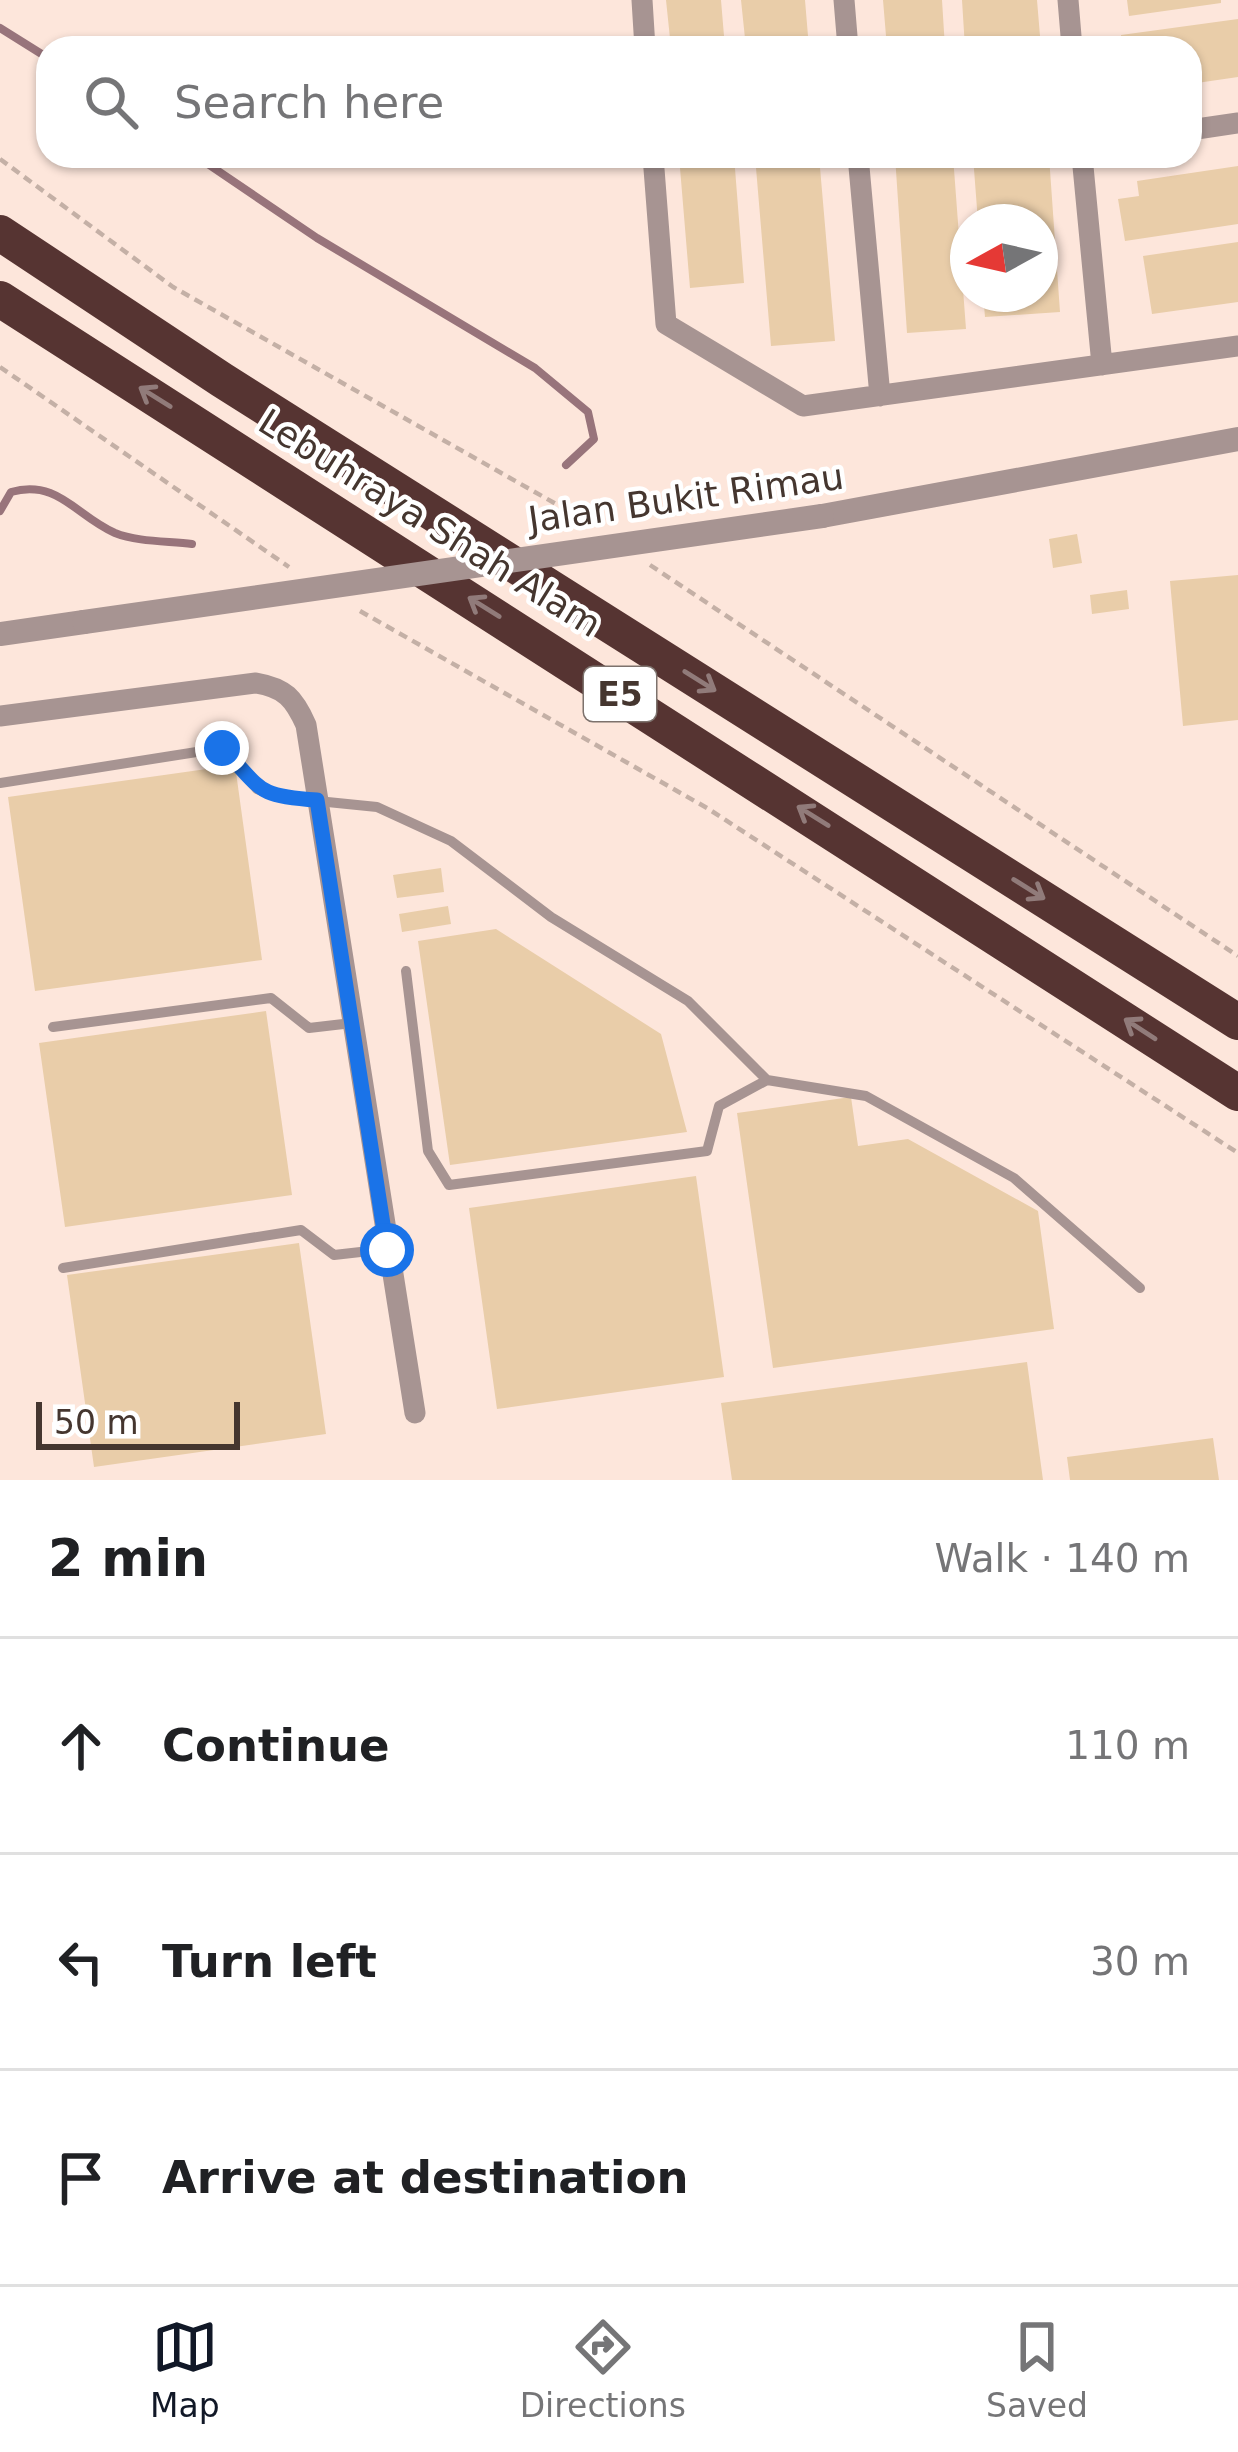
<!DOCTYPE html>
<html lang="en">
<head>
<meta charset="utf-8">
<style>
	body { margin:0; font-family:"DejaVu Sans",sans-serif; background:#f2f2f2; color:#202124 }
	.compass { position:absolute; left:950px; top:204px; width:108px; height:108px; border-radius:50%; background:#fff; box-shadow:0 3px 9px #0004; rotate:262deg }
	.scale { position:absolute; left:36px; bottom:30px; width:204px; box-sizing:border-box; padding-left:12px; border:6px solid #45362f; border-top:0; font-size:33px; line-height:42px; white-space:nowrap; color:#45362f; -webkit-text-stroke:9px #fff; paint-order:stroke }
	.stop { position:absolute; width:36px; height:36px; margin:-27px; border:9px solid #1a73e8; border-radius:50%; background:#fff }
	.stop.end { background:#1a73e8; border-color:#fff; box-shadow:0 3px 12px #0008 }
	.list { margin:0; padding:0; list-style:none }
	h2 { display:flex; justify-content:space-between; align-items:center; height:156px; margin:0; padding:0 48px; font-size:51px }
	h2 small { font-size:39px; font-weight:400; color:#757577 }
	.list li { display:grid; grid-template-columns:78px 1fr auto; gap:36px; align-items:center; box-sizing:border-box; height:216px; padding:0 48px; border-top:3px solid #e0e0e0 }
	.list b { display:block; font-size:45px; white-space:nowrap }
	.list em { font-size:39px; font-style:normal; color:#757577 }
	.icon { flex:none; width:66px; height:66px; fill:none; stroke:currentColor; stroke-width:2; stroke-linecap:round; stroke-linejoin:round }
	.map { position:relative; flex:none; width:1238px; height:1480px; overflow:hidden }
	.search { position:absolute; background:#fff; box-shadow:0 3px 9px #0004; left:36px; right:36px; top:36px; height:132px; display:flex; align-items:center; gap:30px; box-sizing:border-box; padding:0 42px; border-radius:36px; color:#757577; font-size:45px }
	.sheet { height:804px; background:#fff }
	nav { display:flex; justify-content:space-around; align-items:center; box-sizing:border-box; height:168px; border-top:3px solid #e0e0e0; background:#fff; font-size:33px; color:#757577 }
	nav a { display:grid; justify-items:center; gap:6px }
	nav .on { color:#111827 }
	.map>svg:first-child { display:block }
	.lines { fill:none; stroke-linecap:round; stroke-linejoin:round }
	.stream { stroke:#98747b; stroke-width:8 }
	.building { fill:#e9cda9 }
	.path { stroke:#c4b0a6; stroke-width:4.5; stroke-dasharray:9 6; stroke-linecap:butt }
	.service { stroke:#a79492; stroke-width:10 }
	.minor { stroke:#a79492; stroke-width:21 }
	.tertiary { stroke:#a79492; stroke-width:24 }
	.motorway { stroke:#563432; stroke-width:36 }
	.tertiary-bridge { stroke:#a79492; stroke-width:24 }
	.oneway { stroke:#917b7a }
	.route { stroke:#1a73e8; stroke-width:15 }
	.labels { text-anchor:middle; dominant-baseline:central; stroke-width:9; stroke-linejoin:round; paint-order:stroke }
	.shield { fill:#fff; stroke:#7d726d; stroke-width:3 }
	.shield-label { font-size:33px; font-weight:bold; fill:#45362f }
	.street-label { font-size:36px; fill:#45362f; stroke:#fff }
</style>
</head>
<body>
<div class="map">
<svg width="1238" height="1480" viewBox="0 0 1238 1480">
	<rect width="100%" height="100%" fill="#fde6db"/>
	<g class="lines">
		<!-- stream -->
		<path class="stream" d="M0,28L48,58
			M196,156L317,238L535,368L588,412L594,439L566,465
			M0,511L11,492C58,479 76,516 115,533C137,542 169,541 192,544"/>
	</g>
	<!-- building -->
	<path class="building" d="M666,0H721L725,48H671Z
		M741,0H805L809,48H746Z
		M883,0H942L945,48H887Z
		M962,0H1037L1041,48H965Z
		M1127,0H1221V3L1129,16Z
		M1238,19V77L1190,84V48H1122L1121,35Z
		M679,156H734L744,283L690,288Z
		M755,156H819L835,341L771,346Z
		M895,156H953L966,329L907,333Z
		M973,156H1049L1060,312L985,317L983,294H1040V222H978Z
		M1238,166V224L1125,241L1118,199L1139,196L1137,181Z
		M1238,242V302L1152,314L1143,256Z
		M1077,534L1082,563L1053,568L1049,539Z
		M1238,575V720L1183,726L1170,581Z
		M1127,590L1129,609L1092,614L1090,595Z
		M235,765L262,960L35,991L8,797Z
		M441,868L444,892L397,898L393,875Z
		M448,906L451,924L402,932L399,914Z
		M496,929L661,1034L687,1132L450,1165L418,941Z
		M266,1011L292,1195L65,1227L39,1043Z
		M851,1097L858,1146L908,1139L1038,1211L1054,1329L773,1368L737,1113Z
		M696,1176L724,1377L497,1409L469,1208Z
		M299,1243L326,1434L94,1467L67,1275Z
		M1027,1362L1043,1480H732L721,1403Z
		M1213,1438L1219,1480H1070L1067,1457Z"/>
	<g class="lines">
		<!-- path -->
		<path class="path" d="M0,159L173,287L586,521
			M0,367L289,567
			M650,565L1238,956
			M360,611L707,808L1238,1153"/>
		<!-- service -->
		<path class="service" d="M0,783L222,748L257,789L278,797L377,807L451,841L551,917L688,1001L767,1080
			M406,971L428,1151L449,1185L707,1151L719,1106L767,1080L866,1096L1014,1178L1140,1288
			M53,1027L271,998L309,1028L352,1023
			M63,1268L301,1230L334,1255L387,1249"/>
		<!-- minor -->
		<path class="minor" d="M642,0L645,48
			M844,0L848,48
			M1068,0L1072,48
			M1190,130L1238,123
			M653,156L666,324L803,406L1238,346
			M858,156L880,396
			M1082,156L1102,365
			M0,716L256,683C285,688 294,698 306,725L415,1413"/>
		<!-- tertiary -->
		<path class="tertiary" d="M822,516L1238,439
			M0,634L84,622"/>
		<!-- motorway -->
		<path class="motorway" d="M0,233L222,380L1238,1022
			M0,299L1238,1093"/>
		<!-- tertiary-bridge -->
		<path class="tertiary-bridge" d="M84,622L822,516"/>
	</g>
	<!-- one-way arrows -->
	<defs><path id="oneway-shaft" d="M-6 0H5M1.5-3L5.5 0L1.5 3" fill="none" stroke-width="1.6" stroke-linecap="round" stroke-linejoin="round" transform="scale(3)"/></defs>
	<g class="oneway">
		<use href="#oneway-shaft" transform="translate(155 397) rotate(-148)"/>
		<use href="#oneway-shaft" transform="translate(484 607) rotate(-148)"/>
		<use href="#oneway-shaft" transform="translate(700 681) rotate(32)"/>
		<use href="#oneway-shaft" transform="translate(813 816) rotate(-148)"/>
		<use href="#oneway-shaft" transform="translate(1029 889) rotate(32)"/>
		<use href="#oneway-shaft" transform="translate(1140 1029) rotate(-147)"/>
	</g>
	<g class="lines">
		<!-- route -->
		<path class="route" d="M222,748C263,790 255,796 317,800L387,1250"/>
	</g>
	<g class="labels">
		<!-- shield labels -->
		<rect class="shield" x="584" y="667" width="72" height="54" rx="9"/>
		<g class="shield-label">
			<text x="620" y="694">E5</text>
		</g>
		<!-- street labels -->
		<g class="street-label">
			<text transform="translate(686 498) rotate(-8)">Jalan Bukit Rimau</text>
			<text transform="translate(430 523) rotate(32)">Lebuhraya Shah Alam</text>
		</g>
	</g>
</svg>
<svg class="compass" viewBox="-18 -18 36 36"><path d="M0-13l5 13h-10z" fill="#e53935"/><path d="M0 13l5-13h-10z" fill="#757577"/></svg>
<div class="scale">50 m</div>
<div class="stop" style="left:387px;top:1250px"></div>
<div class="stop end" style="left:222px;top:748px"></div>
<div class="search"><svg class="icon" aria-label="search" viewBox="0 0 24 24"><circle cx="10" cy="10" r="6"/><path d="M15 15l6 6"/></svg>Search here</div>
</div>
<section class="sheet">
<h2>2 min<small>Walk · 140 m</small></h2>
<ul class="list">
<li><svg class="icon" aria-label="ahead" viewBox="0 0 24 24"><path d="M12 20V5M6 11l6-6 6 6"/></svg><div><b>Continue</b></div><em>110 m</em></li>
<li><svg class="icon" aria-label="left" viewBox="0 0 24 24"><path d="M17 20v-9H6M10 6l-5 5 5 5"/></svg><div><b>Turn left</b></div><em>30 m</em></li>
<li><svg class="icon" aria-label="arrive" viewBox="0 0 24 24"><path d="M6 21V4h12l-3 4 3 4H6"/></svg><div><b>Arrive at destination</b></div></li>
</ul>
</section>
<nav>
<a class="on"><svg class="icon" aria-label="map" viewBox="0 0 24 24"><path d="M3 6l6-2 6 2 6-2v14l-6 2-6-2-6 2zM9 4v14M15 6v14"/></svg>Map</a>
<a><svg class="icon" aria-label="directions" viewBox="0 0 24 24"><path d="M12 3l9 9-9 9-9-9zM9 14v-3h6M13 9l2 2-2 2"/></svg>Directions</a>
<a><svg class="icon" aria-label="saved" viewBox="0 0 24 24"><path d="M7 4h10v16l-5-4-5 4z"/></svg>Saved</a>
</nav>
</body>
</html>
